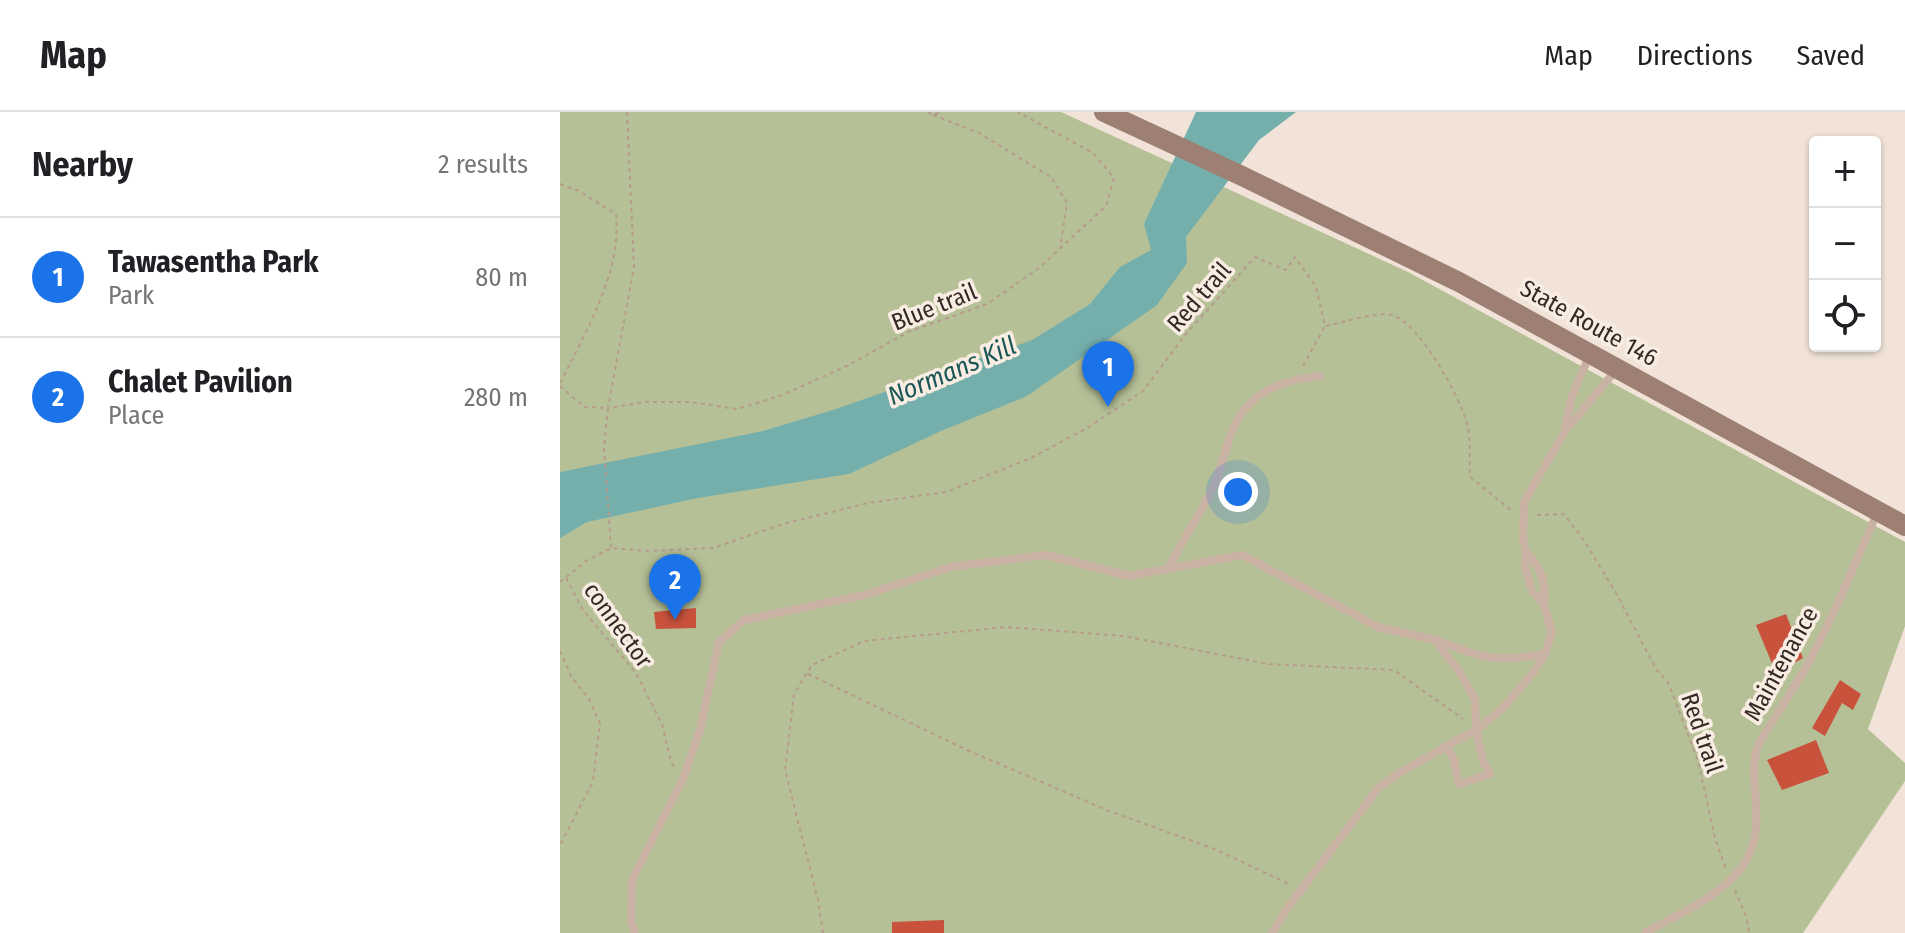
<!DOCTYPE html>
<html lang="en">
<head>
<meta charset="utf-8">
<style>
	body { margin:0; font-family:"Fira Sans Condensed",sans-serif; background:#f2f2f2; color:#202124 }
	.controls { position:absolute; right:24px; top:24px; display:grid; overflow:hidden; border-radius:8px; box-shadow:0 2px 6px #0004 }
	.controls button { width:72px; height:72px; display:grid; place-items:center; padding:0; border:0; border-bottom:2px solid #e0e0e0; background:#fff; color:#202124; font:40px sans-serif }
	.you { position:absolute; left:678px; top:380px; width:28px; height:28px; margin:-20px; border:6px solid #fff; border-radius:50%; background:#1a73e8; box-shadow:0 0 0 12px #1a73e833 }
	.badge { display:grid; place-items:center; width:52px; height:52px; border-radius:50%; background:#1a73e8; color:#fff; font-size:26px; font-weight:700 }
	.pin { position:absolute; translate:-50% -66px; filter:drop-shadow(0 2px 4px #0008) }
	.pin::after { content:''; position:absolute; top:42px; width:28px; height:24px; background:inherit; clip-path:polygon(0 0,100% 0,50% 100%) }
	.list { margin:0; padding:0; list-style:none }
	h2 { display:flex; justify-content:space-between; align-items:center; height:104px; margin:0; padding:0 32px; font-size:34px }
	h2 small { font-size:26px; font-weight:400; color:#757577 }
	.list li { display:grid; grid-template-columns:52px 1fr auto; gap:24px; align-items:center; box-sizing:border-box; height:120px; padding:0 32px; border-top:2px solid #e0e0e0 }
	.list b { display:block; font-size:30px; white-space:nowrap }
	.list p { margin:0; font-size:26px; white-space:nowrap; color:#757577 }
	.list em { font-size:26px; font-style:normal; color:#757577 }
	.icon { flex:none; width:44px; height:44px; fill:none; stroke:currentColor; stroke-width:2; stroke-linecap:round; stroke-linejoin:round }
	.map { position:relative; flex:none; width:1345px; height:821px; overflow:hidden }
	header { display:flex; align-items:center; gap:48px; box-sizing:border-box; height:112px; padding:0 40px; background:#fff; border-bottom:2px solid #e0e0e0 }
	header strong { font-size:38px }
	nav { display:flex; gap:44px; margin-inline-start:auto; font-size:28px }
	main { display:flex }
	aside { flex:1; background:#fff }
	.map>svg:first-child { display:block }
	.green { fill:#b6c097 }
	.water { fill:#75afac }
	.building { fill:#c9523d }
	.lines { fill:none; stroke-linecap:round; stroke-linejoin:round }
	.path { stroke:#b59b8d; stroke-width:2; stroke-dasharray:4 4; stroke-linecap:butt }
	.lane { stroke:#c9b1a3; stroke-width:8 }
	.secondary { stroke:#9d7f74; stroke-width:20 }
	.labels { text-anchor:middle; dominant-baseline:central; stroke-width:7; stroke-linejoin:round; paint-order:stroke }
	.street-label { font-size:24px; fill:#342925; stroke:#f9ede3 }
	.water-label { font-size:26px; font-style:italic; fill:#1a5655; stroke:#f9ede3 }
</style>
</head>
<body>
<header>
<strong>Map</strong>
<nav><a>Map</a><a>Directions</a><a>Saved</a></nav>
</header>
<main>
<aside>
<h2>Nearby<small>2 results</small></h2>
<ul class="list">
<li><span class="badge">1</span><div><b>Tawasentha Park</b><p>Park</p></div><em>80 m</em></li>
<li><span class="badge">2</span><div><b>Chalet Pavilion</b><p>Place</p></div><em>280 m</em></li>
</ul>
</aside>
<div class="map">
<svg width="1345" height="821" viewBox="0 0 1345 821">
	<rect width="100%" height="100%" fill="#f1e3d7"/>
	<!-- green -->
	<path class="green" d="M0,0H501L848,160L1345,430V514L1308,617L1345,651V669L1243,821H0Z"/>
	<!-- water -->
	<path class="water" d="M636,0H736L699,28L626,125L627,151L597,193L467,284L381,319L289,362L138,386L27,410L0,426V360L203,319L276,297L472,228L530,192L560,155L591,138L584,112Z"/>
	<!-- building -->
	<path class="building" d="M136,496V516L96,517L94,500Z
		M1226,502L1243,546L1216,561L1196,513Z
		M1280,568L1301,582L1293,598L1282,591L1265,624L1252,616Z
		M1256,628L1269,661L1222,678L1207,648Z
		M384,808V821H332V810Z"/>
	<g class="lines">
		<!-- path -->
		<path class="path" d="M67,0L74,155L48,296L85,290H130L177,297L222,283L287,254L348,220L427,192L479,156L546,94L554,66L533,41L458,0
			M368,0L373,3L382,0
			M373,3L419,21L491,65L507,91L500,137
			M0,72L19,79L56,102C62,161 25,220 0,272
			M743,254L765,214
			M0,274L24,295L48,296L44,335L51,435
			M977,403L1004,402L1025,430L1056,481L1096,557L1108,570L1138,649L1155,726L1166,757
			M6,466L23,498L76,561L102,612L111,650L115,656
			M0,470L26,449L51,436L88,439L153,436L223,412L308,391L386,380L471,346L527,316L583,279L626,222L695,145L726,158L735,145L756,175L765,214C782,211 817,199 832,203C860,211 902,288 908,315C911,331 909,349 910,365L952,399
			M0,539L12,566L29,587L40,611L33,670L0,733
			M248,562L407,638L549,699L652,736L729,772
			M1175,778L1187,807L1189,821
			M263,821L258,788L225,658L234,582L252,553L304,529L446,515L564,524L708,552L834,558L903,607"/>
		<!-- lane -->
		<path class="lane" d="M1005,316L1012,284L1030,242
			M966,440C981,456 987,471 984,493
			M608,457C622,428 644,397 656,369C663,351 666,332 674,315C689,280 725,267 760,264
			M876,528C924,546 934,551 985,542
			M75,821L71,810L72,768L123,667L140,618L159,530L184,508L304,483L391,455L486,443L569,464L682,443L818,515L875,528L901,562L915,587L916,618L923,649L930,662L899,672L894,648L887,635
			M712,821L729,794L819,675L839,661L916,618L942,597L973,561L985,542L992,520L984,493L972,479L965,454L966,440L963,427L964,390L1005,319L1056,258
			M1085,821C1120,801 1166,783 1187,747C1208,708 1186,667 1198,633C1201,626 1207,619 1211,612C1223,592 1237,571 1249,550C1275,502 1295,451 1317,401"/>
		<!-- secondary -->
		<path class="secondary" d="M544,0L682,64L899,170L1345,414"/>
	</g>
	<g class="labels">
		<!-- street labels -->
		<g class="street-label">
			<text transform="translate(639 185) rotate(-49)">Red trail</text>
			<text transform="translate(374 195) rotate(-22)">Blue trail</text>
			<text transform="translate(1029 211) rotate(29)">State Route 146</text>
			<text transform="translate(58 513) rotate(54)">connector</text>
			<text transform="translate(1221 552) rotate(-61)">Maintenance</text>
			<text transform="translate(1142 621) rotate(71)">Red trail</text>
		</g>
		<!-- water labels -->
		<g class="water-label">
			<text transform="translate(392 259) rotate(-23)">Normans Kill</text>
		</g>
	</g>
</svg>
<div class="controls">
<button>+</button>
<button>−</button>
<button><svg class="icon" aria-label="locate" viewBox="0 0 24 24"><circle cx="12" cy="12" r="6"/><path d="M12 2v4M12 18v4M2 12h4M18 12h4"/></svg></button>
</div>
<div class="you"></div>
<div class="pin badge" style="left:548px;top:295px">1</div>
<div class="pin badge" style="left:115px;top:508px">2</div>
</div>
</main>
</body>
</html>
